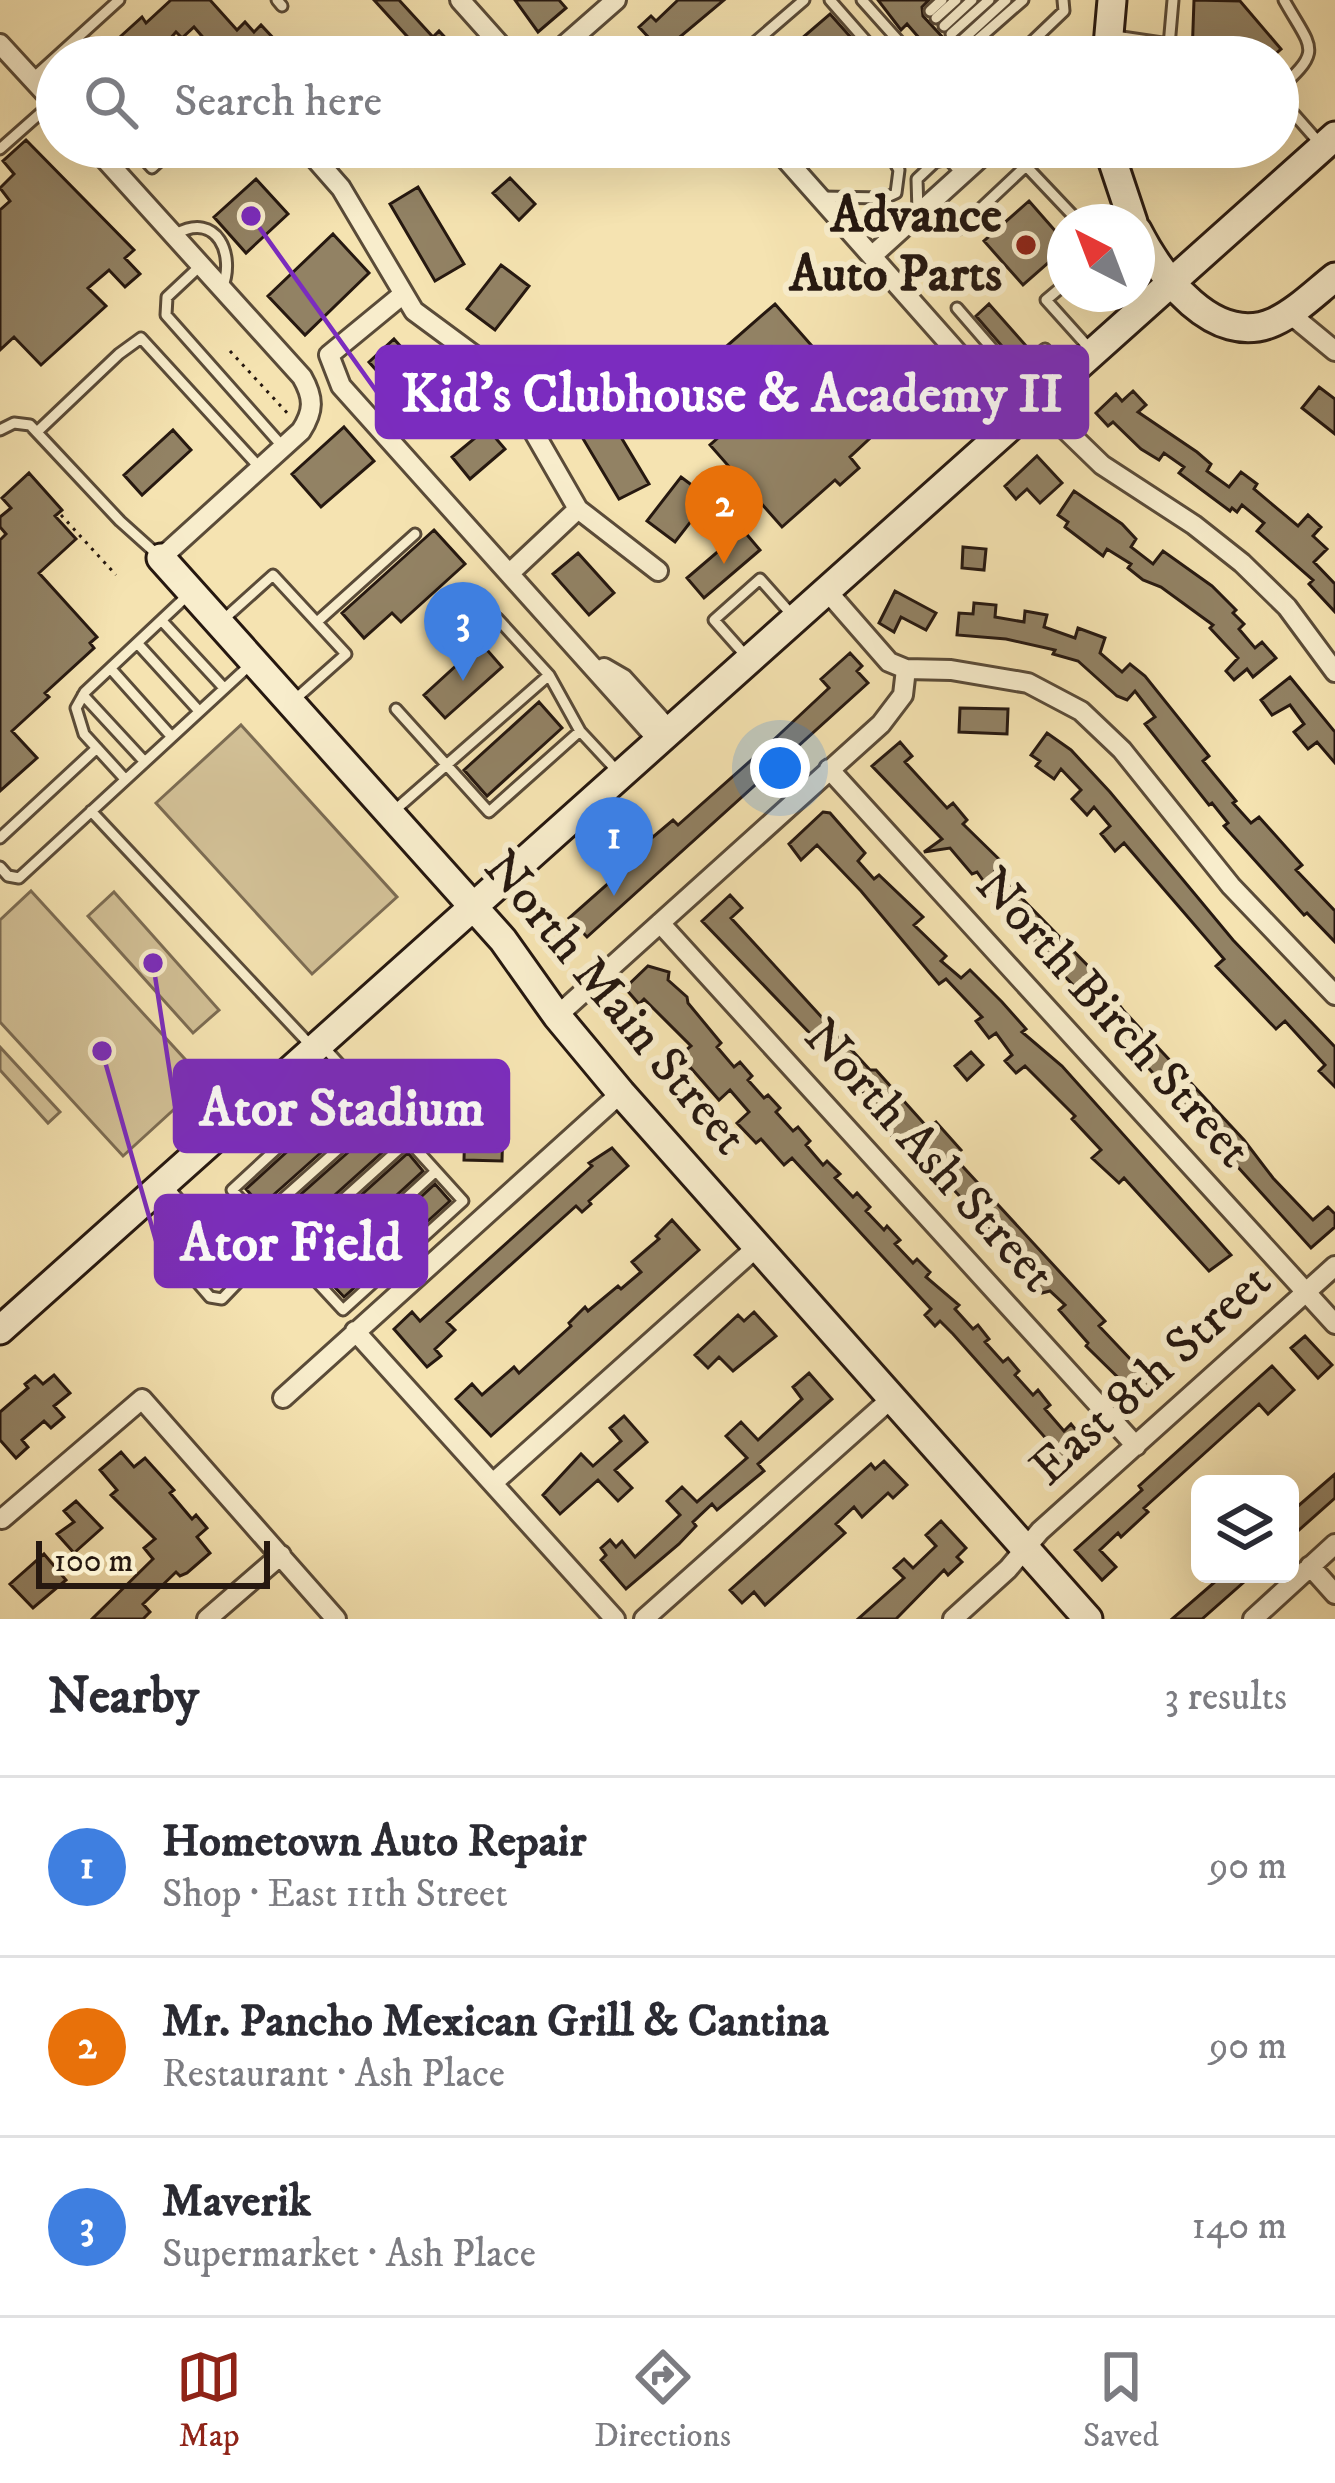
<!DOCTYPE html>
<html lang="en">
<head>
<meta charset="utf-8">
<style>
	body { margin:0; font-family:"IM FELL DW Pica",serif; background:#f2f2f3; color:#2b2b33 }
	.controls { position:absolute; right:36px; bottom:36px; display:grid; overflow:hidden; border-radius:18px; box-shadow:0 12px 48px #0002 }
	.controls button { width:108px; height:108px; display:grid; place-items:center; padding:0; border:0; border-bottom:3px solid #e1e1e2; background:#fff; color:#2b2b33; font:60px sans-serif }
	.compass { position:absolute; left:1047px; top:204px; width:108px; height:108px; border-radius:50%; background:#fff; box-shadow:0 12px 48px #0002; rotate:318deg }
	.scale { position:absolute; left:36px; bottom:30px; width:234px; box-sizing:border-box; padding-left:12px; border:6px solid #261810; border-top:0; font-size:33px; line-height:42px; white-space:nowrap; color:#261810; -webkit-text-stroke:9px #f8edcc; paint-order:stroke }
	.you { position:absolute; left:780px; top:768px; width:42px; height:42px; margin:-30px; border:9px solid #fff; border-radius:50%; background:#1a73e8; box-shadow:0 0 0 18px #1a73e833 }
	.badge { display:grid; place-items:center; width:78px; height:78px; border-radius:50%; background:#8f2418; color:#fff; font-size:39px; font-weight:700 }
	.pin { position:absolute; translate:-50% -99px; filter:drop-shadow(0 3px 6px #0008) }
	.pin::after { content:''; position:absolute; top:63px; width:42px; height:36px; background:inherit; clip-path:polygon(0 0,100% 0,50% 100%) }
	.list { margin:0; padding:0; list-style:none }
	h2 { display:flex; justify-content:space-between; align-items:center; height:156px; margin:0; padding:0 48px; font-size:51px }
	h2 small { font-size:39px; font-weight:400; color:#7c7c81 }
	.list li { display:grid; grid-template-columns:78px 1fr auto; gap:36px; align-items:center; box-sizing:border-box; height:180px; padding:0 48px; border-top:3px solid #e1e1e2 }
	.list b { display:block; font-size:45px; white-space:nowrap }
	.list p { margin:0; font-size:39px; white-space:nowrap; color:#7c7c81 }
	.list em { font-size:39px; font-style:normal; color:#7c7c81 }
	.icon { flex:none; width:66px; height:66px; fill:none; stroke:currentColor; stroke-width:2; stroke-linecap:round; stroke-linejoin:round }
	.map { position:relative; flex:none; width:1335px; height:1619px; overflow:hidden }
	.search { position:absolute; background:#fff; box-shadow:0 12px 48px #0002; left:36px; right:36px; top:36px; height:132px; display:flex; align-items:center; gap:30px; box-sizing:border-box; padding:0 42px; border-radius:66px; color:#7c7c81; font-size:45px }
	.sheet { height:696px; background:#fff }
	nav { display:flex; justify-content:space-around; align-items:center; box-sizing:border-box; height:168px; border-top:3px solid #e1e1e2; background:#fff; font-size:33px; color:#7c7c81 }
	nav a { display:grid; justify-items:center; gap:6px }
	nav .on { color:#8f2418 }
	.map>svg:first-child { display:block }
	.green { fill:#d2c096; stroke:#7c6c53; stroke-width:3 }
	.building { fill:#928264; stroke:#261810; stroke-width:3 }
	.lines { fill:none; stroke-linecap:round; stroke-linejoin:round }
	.lane-casing { stroke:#5a4b38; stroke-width:15 }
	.street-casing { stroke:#5a4b38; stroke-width:24 }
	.secondary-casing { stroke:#261810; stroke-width:33 }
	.path { stroke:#261810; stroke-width:3; stroke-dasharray:3 6; stroke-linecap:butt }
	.lane { stroke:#f8edcc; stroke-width:9 }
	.street { stroke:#f8edcc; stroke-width:18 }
	.secondary { stroke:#f8edcc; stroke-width:27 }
	.poi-dot { fill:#8f2418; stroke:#f8edcc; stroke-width:4.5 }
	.labels { text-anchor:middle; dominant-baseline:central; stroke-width:12; stroke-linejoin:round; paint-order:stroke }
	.poi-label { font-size:51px; font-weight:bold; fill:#261810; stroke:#f8edcc; text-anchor:end }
	.street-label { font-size:51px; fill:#261810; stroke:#f8edcc }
	.leader { fill:none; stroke:#7b2cbf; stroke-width:4.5 }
	.callout-dot { fill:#7b2cbf; stroke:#f8edcc; stroke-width:4.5 }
	.callout { fill:#7b2cbf; stroke:#7b2cbf; stroke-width:4.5 }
	.callout-label { font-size:54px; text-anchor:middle; font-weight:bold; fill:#fff }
</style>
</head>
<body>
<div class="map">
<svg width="1335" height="1619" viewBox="0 0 1335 1619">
	<rect width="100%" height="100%" fill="#f5e3b1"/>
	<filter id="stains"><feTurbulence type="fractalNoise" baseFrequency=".00167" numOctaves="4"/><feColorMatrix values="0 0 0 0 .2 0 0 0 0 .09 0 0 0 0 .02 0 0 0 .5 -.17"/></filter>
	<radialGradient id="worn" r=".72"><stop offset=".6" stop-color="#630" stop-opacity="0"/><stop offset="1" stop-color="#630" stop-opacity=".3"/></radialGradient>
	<!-- green -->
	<path class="green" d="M241,725L397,897L312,974L156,803Z
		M31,891L205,1081L123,1156L0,1022V920Z
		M114,892L219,1010L193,1033L88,916Z
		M0,1047L60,1112L48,1123L0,1070Z"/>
	<!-- building -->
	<path class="building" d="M171,0H210L237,30L245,22L254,32L261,25L291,57H220L194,27L182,38L176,32L154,57H140L121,36L142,17L146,23Z
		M374,0H399L433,37L439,31L452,45L438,57H415L410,50L415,45Z
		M515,0H559L566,8L538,32Z
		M678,0H724L662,52L639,27L651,16L656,21Z
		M878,0H929L922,7L923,16L961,57H939L938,45L926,46L907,24L901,30Z
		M1194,0L1240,1L1281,49L1272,57H1192Z
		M830,14L855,42L853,57H780Z
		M26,140L134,250L125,258L140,274L125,287L109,270L88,288L106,306L41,365L14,337L0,350V210L10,201L0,188L14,174L3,161Z
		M510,178L535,204L519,220L493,193Z
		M256,179L288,214L246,253L214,217Z
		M418,187L464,264L435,281L390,204Z
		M1029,201L1065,242V248L1023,285L984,241Z
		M333,234L369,273L305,335L268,296Z
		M501,265L529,286L495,330L467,309Z
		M775,304L834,371L838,367L853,385L847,390L881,428L850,457L859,468L840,485L835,480L782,527L710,445L738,420L696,373Z
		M989,304L1028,348L1014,360L976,316Z
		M394,339L460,413L435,436L369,362Z
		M584,351L603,379L591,387L649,484L619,499L563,405L557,409L539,382Z
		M1319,387L1335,399V434L1302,408Z
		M1133,391L1146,405L1138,412L1197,452L1211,464L1207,471L1229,487L1241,472L1257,484L1254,489L1298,526L1308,515L1321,527L1313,536L1327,549L1314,562L1335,584V612L1309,584L1313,580L1257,531L1264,523L1242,505L1237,512L1232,508L1230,511L1179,473L1184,467L1164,453L1159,460L1141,449L1113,422L1108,426L1096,413L1116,394L1122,401Z
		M344,427L374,461L321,507L292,474Z
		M487,428L505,449L470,479L452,457Z
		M173,430L191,450L142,495L124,475Z
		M1037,456L1062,483L1040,503L1027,489L1016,499L1005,486Z
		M29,473L62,510L55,516L76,539L39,573L97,637L90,643L94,648L45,693L49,697L12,731L37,758L0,791V540L6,534L0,527V517L11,508L2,498Z
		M681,477L709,498L675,542L647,521Z
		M1074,491L1122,524L1136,539L1131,547L1153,564L1163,551L1212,586L1236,610L1233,613L1244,624L1239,629L1255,648L1262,642L1276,658L1253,677L1247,669L1234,680L1226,671L1238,658L1210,628L1213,625L1161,587L1143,580L1128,568L1131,564L1107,549L1103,556L1065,527L1068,522L1058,515Z
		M434,530L465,564L401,622L392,613L364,638L342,613Z
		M743,530L760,550L704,598L687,578Z
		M963,547L986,549L984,570L962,568Z
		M578,553L614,593L589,615L553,574Z
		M895,591L936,613L926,630L901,617L894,632L879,623Z
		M974,603L996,605L995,617L1024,622L1025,611L1047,615L1044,627L1075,638L1078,628L1105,638L1100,653L1122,672L1130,664L1145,676L1209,756L1203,761L1236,801L1233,803L1251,823L1259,817L1302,865L1296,870L1335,911V942L1307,913L1304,915L1224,826L1228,823L1212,803L1209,805L1145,724L1155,717L1135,691L1127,700L1117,696L1078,661L1053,654L1055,650L1006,639L957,635L959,613L973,614Z
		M481,643L502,667L445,718L424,695Z
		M850,653L862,666L857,671L868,683L587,937L569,918L619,874L612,867L650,834L653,837L673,820L678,825L766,747L829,688L821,679Z
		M1290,677L1335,732V763L1317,742L1308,749L1294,732L1304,724L1290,705L1272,715L1261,700Z
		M539,702L562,728L487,796L464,770Z
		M960,708L1008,709L1007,734L959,732Z
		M1047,733L1071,750L1110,792L1233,940L1335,1047V1087L1319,1071L1325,1065L1285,1021L1276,1029L1216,966L1224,959L1124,843L1115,851L1101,834L1110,826L1094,807L1087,815L1072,799L1081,790L1061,769L1054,779L1036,766L1040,761L1031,755Z
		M900,742L912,756L905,762L947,808L953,803L967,820L963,824L1004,864L995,871L1093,971L1123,1010L1244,1140L1273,1178L1313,1220L1328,1207L1335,1214V1227L1311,1248L1133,1051L1110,1033L1113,1028L1109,1023L1019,928L1022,925L1007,910H998L997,900L977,872L972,874L950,848L924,852L942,839L872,766Z
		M823,812L830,813L865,853L858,861L874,879L879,875L923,917L914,925L946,956L941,961L961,978L970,970L1002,1002L1026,1029L1022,1032L1062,1066L1231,1255L1209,1271L1124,1178L1119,1183L1092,1158L1101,1150L1072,1119L1075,1116L1025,1066L1016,1073L1005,1061L1012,1055L996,1033L989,1038L976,1021L982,1017L946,979L939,984L861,891L817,845L801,860L789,844Z
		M730,895L742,908L731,918L870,1070H876L928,1128L936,1122L961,1150L953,1156L1105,1321L1099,1326L1135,1364L1138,1361L1147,1370L1158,1359L1171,1373L1142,1401L1086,1346L1088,1343L1059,1310L1065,1305L1050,1291L1042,1293L1035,1285L1038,1281L905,1137L898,1143L875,1118L880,1113L822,1046L702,921Z
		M648,966L669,972L668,980L687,997L688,1003L721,1043L717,1047L734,1067L740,1062L752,1076L748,1080L764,1098L768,1095L780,1108L776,1112L793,1131L798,1127L810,1141L806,1145L823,1165L827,1161L840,1174L835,1178L853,1197L857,1193L870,1207L866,1211L884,1230L887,1226L900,1240L895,1244L913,1263L917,1259L930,1272L926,1277L959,1305L955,1309L973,1329L978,1325L989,1339L985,1342L1003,1362L1008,1358L1019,1371L1015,1375L1033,1395L1038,1390L1050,1405L1045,1409L1064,1431L1071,1424L1089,1446L1074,1459L1068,1453L1049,1470L1036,1455L1050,1443L953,1334L940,1321L935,1326L925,1315L931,1309L870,1243L792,1158L784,1165L761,1139L756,1143L737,1123L749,1112L730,1090L719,1100L691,1068L684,1074L673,1061L691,1046L644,999L639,1004L625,988Z
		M971,1052L983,1065L967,1080L955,1066Z
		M336,1107L352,1125L261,1206L246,1189Z
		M465,1121L503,1123L502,1161L464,1160Z
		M380,1124L396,1140L288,1237L273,1219Z
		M612,1148L628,1166L589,1201L591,1204L582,1212L576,1206L447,1322L455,1330L435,1349L441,1356L427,1367L394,1329L412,1312L420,1321L592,1166L589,1163Z
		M408,1153L423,1171L317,1268L300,1250Z
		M435,1184L450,1201L344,1297L329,1281Z
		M672,1220L699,1250L491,1436L456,1399L472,1384L482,1395L514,1367L519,1373L571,1326L569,1323L585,1307L588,1311L618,1286L621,1289L641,1272L632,1262L659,1239L656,1236Z
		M1248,1280L1260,1295L1229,1321L1216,1306Z
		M754,1312L776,1336L733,1371L719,1357L708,1368L695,1355L738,1315L744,1321Z
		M1305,1336L1332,1365L1318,1378L1291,1348Z
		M1272,1366L1294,1390L1268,1414L1259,1404L1144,1508L1148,1512L1121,1537L1118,1533L1100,1550L1116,1567L1102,1580L1075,1550L1142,1490L1139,1486Z
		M809,1373L832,1399L758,1464L764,1471L753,1480L717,1510L712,1504L693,1522L696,1526L679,1544L626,1589L601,1560L606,1555L601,1548L610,1540L616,1547L622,1541L635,1557L680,1515L667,1501L682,1487L697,1502L747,1458L726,1436L741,1422L758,1440L802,1399L793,1387Z
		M54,1375L70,1393L54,1406L64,1417L51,1428L44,1421L22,1440L28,1447L16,1458L0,1440V1412L28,1388L25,1384L35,1376L43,1384Z
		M624,1416L647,1442L615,1470L632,1488L618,1501L598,1480L560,1514L543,1495L581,1454L593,1466L621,1441L610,1428Z
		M121,1452L134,1467L145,1458L174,1490L170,1493L192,1519L196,1515L207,1528L197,1537L210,1553L187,1573L180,1576L176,1572L143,1604L150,1612L143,1619H92L153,1559L144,1548L155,1539L111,1495L117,1490L100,1470Z
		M884,1461L907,1485L893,1498L888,1493L862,1517L854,1507L836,1524L845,1533L765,1605L754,1592L742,1603L730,1590L871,1464L875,1469Z
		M1335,1474V1498L1290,1538V1513Z
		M76,1501L102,1528L74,1553L57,1534L74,1522L64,1511Z
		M941,1521L966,1548L957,1557L962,1562L948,1575L944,1570L896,1619H858L904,1578L894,1568L904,1559L913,1568L936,1546L926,1535Z
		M44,1554L66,1580L33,1608L10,1584Z
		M1224,1574H1253L1202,1619H1172Z"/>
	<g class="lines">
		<!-- lane casing -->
		<g class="lane-casing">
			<path id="lane" d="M277,0L282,6
				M830,0L880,57
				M862,0L913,57
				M930,11L942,0
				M936,18L956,0
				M944,26L972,0
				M951,34L989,0
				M1115,36L1169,44
				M959,43L1006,0
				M966,50L1023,0
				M738,57L804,0
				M926,57L932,52
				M1016,57L1064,11L1063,0
				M1168,57L1173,0
				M32,79L119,0
				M1278,90C1324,49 1312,50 1284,0
				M1278,96L1322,146
				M133,147L152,168L175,147
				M937,147L962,174
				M1174,147L1192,157L1214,147
				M0,149L53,102
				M786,159L804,147
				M1026,166L1079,222
				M821,197L885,198L896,193L899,170L890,154L822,147
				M933,201L959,229L1026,166L1009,147
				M918,212L917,179L935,162L948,159
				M176,234C217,211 236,255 222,289
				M200,266L167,297L166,315L283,447
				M1065,284L1046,300L1090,349
				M957,308L1015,375L1045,349
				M0,430L14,423L30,425L120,521L159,556
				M38,431L119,354L141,338L260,468
				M497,618L549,675L580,731L619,773
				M224,619L273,575L346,654L292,702
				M163,622L224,688
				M317,622L415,534
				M138,644L199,711
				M746,656L714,620L760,579L792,615
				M111,669L171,736
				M83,695L144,761
				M396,709L489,812L580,731
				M125,779L84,734L76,708L85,692L188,595
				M395,810L549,675
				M91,811L313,1048
				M0,838L97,748
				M0,867L8,876L19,878L250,665
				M310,1118L232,1190L343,1310L463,1201L322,1045
				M166,1184L197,1222L211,1224L246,1263L248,1272L222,1299L210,1297L185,1268L190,1234L197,1222
				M259,1220L381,1111
				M287,1250L408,1141
				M316,1281L436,1171"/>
		</g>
		<!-- street casing -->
		<g class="street-casing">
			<path id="street" d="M460,0L511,57
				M0,44L57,106
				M551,57L616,0
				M94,147L302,377C314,398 314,411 301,431L161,558
				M305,147L341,188L414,311L479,359L513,396L578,509L658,571
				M775,147L1017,420
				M873,255L992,147
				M402,295L329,355L341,386L659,741
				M1289,313L1335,351
				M1037,402L1102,465L1194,525L1242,563L1287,607L1335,672
				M511,572L578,509
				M827,591L889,662L906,669L951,670L1028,683L1081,711L1122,750L1231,886L1335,995
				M604,668L623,679L670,731
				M829,769L1335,1324
				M660,923L1136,1446
				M557,1016L881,724L903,695L906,669
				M355,1331L615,1619
				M283,1398L621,1093
				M493,1483L757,1247
				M2,1519L142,1399L336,1619
				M1310,1566L1335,1594
				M207,1619L281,1555
				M644,1619L892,1398
				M953,1619L1008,1569L1040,1531L1335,1266
				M1253,1619L1335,1544"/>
		</g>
		<!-- secondary casing -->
		<g class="secondary-casing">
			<path id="secondary" d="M1107,57L1112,0
				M1108,147L1133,222
				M1137,230C1160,275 1214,349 1274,322C1296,312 1316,292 1335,277
				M161,558L503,940L557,1016L621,1093L1088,1619
				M0,1330L1335,136"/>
		</g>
		<!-- path -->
		<path class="path" d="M230,351L290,416
			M61,515L116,575"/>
		<!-- lane -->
		<use href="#lane" class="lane"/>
		<!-- street -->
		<use href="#street" class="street"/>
		<!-- secondary -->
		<use href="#secondary" class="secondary"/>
	</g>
	<!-- markers -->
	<circle class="poi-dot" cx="1026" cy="245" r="12"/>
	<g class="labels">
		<!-- poi labels -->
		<g class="poi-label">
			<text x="1002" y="216">Advance<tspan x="1002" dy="59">Auto Parts</tspan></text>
		</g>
		<!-- street labels -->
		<g class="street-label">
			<text transform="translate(615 1003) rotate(50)">North Main Street</text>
			<text transform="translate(1113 1018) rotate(48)">North Birch Street</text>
			<text transform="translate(929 1156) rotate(48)">North Ash Street</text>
			<text transform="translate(1151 1375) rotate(-42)">East 8th Street</text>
		</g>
	</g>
	<!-- callouts -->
	<path class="leader" d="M251 216L377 392M153 963L175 1106M102 1051L156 1241"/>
	<g class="callout-dot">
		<circle cx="251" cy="216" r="12"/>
		<circle cx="153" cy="963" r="12"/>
		<circle cx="102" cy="1051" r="12"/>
	</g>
	<g class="callout">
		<rect x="377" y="347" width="710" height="90" rx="12"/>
		<rect x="175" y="1061" width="333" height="90" rx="12"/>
		<rect x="156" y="1196" width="270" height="90" rx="12"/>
	</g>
	<g class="callout-label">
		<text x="732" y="411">Kid's Clubhouse &amp; Academy II</text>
		<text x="342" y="1125">Ator Stadium</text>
		<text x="291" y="1260">Ator Field</text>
	</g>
	<rect width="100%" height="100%" filter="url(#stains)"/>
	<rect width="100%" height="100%" fill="url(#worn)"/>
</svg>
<div class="controls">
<button><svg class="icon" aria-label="layers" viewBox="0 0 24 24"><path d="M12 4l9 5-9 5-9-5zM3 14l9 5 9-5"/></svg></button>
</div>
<svg class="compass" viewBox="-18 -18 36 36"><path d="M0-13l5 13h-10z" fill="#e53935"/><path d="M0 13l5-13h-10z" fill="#7c7c81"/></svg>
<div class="scale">100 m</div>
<div class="you"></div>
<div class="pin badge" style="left:614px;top:896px;background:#3f7fe0">1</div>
<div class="pin badge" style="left:724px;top:564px;background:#e8710a">2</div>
<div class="pin badge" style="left:463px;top:681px;background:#3f7fe0">3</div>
<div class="search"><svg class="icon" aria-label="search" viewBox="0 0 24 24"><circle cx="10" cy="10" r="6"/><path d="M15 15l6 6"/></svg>Search here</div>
</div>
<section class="sheet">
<h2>Nearby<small>3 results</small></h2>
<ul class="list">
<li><span class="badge" style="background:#3f7fe0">1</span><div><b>Hometown Auto Repair</b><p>Shop · East 11th Street</p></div><em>90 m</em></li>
<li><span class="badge" style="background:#e8710a">2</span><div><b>Mr. Pancho Mexican Grill &amp; Cantina</b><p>Restaurant · Ash Place</p></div><em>90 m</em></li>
<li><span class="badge" style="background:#3f7fe0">3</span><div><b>Maverik</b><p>Supermarket · Ash Place</p></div><em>140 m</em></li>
</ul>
</section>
<nav>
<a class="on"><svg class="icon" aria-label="map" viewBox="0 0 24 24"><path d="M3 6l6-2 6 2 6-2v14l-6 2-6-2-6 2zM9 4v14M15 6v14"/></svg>Map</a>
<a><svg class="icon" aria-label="directions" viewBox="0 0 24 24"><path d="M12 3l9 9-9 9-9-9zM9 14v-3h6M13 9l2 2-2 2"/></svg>Directions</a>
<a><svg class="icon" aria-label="saved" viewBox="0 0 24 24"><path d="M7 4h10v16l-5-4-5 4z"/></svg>Saved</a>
</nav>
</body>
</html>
